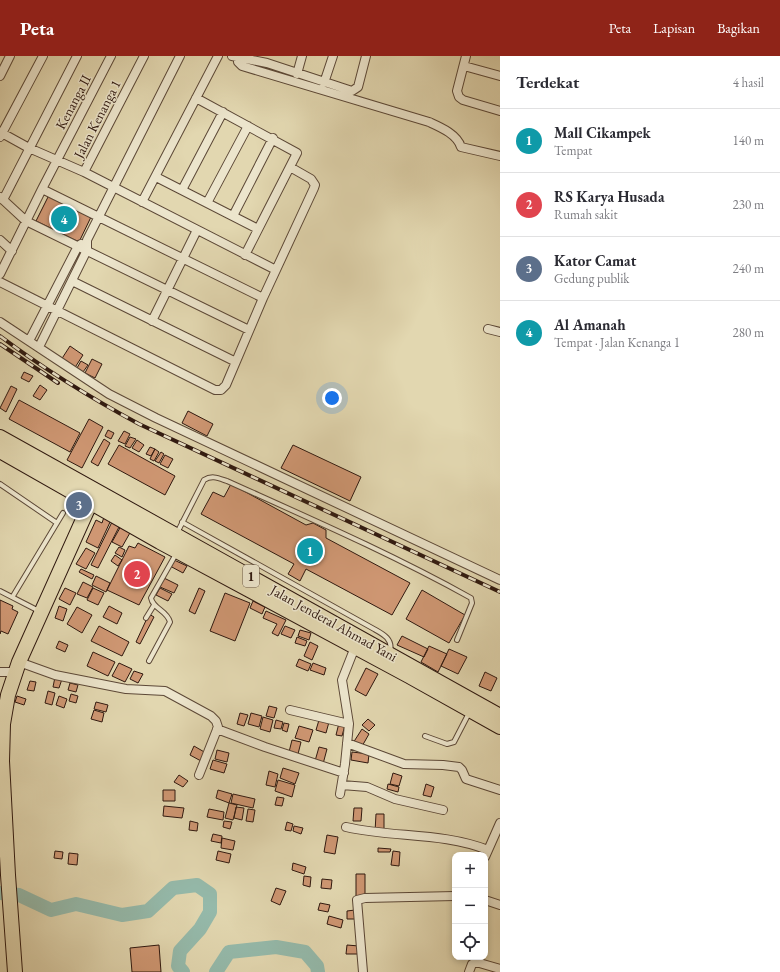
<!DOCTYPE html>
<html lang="id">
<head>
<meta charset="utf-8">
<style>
	body { margin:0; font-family:"EB Garamond",serif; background:#f7f7f7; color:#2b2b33 }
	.controls { position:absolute; right:12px; bottom:12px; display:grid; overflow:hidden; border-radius:8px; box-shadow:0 2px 6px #0003 }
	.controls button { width:36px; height:36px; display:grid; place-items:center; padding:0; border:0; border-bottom:1px solid #e1e1e2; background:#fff; color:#2b2b33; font:20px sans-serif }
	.you { position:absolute; left:332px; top:342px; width:14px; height:14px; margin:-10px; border:3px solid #fff; border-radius:50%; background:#1a73e8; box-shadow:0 0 0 6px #1a73e833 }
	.badge { display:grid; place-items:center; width:26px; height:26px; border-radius:50%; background:#8f2418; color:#fff; font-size:13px; font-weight:700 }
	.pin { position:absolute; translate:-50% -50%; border:2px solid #fff; box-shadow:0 1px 4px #0006 }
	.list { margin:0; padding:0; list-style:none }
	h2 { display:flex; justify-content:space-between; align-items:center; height:52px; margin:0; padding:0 16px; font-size:17px }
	h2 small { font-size:13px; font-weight:400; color:#7c7c81 }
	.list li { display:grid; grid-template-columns:26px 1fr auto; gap:12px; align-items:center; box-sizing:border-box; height:64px; padding:0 16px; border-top:1px solid #e1e1e2 }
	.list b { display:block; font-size:15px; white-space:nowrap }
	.list p { margin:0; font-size:13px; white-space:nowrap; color:#7c7c81 }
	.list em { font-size:13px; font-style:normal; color:#7c7c81 }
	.icon { flex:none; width:22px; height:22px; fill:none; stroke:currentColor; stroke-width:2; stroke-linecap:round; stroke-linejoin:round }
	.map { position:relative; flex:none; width:500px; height:916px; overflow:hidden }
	header { display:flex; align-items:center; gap:24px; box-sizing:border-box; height:56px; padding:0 20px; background:#8f2418; color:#fff }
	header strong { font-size:19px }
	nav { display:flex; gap:22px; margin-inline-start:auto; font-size:14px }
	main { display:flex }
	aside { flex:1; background:#fff }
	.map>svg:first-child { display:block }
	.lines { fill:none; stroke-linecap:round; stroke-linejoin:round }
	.river { stroke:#95baab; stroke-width:14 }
	.building { fill:#cf9773; stroke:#2f180f }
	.service-casing { stroke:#5c4837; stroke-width:6 }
	.minor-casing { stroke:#5c4837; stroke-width:10 }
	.trunk-casing { stroke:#2f180f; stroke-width:16 }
	.service { stroke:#ece5cc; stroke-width:4 }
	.minor { stroke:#ece5cc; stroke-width:8 }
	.trunk { stroke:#e2d7b0; stroke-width:14 }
	.rail-casing { stroke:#2f180f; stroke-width:4 }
	.rail { stroke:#ece5cc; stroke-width:2.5; stroke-dasharray:8; stroke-linecap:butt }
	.labels { text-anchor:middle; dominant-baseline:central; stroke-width:3; stroke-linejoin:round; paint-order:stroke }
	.shield { fill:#ece5cc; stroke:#685648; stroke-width:1 }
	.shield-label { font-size:13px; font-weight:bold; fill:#2f180f }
	.street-label { font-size:14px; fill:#2f180f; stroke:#ece5cc }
</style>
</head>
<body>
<header>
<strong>Peta</strong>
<nav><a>Peta</a><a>Lapisan</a><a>Bagikan</a></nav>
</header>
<main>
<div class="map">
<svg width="500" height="916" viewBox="0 0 500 916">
	<rect width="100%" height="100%" fill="#e2d7b0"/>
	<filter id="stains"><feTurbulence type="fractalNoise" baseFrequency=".005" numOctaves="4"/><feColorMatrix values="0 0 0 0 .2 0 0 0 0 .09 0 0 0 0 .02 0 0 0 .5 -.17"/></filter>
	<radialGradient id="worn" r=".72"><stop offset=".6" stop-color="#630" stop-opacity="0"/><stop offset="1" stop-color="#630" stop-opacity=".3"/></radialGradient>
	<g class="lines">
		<!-- river -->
		<path class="river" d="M0,837L19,839L51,854L76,848L122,859L148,855L173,832L197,829L210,838V856L200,873L180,895L178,910L183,916
			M216,916L229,896L276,891L305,896L317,910L318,916"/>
	</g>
	<!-- building -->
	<path class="building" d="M49,139L91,161L79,186L36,165Z
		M70,290L83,299L74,313L61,304Z
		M92,303L102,308L95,322L85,317Z
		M81,305L88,309L83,316L77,312Z
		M24,316L33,320L29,326L21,322Z
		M40,329L47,334L40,344L33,340Z
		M11,330L17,333L6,356L0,352Z
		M19,344L80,377L70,396L9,363Z
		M188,355L213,368L207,380L182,367Z
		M89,363L103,371L82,412L67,404Z
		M108,374L114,377L111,383L105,380Z
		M124,375L130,378L125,388L118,385Z
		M130,381L136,383L130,392L125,390Z
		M104,383L110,387L98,410L91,406Z
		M137,384L144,389L139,396L132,392Z
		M119,389L175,420L165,439L108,408Z
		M293,389L361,421L350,445L281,412Z
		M150,391L155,393L151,400L146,398Z
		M155,393L159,396L154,405L150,403Z
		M161,396L164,398L159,407L155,405Z
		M165,399L173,403L168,412L160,408Z
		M231,428L306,469L313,467L326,474V482L410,527L392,559L306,513L300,525L288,518L294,508L201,458L213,436L224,441Z
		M104,461L111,464L98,492L86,486L96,464L102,467Z
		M112,466L120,469L98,512L91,509Z
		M121,470L131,475L122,491L112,486Z
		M138,487L165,501L139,549L107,534L129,490L135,492Z
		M119,491L125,494L122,501L115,497Z
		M86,492L95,497L86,513L76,508Z
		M115,499L122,504L118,510L111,505Z
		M174,504L187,510L183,517L170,510Z
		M81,513L94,519L92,523L79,516Z
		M96,520L110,527L106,536L92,529Z
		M164,522L178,529L174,537L160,531Z
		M83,526L93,531L87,542L77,538Z
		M65,532L76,537L70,549L59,543Z
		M93,532L104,537L98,549L87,544Z
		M160,532L172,538L168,545L156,539Z
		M199,532L205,535L195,558L189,555Z
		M422,534L465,559L449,587L406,563Z
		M225,537L250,547L235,585L210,575Z
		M0,544L13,550L12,553L18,556L8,578L1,575L0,578Z
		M253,545L265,551L262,558L250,552Z
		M59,550L67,553L63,565L55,562Z
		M109,550L122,557L117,568L103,561Z
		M77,551L92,559L82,577L67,568Z
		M266,555L286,564L278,580L272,577L277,568L263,562Z
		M149,558L154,561L140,588L136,586Z
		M99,570L129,586L122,600L91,585Z
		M285,570L295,574L291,582L281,578Z
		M300,574L311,577L309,584L298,580Z
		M402,580L428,593L424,601L397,589Z
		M297,581L307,585L305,590L295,587Z
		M59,585L68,589L65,596L56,592Z
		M310,586L318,590L312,604L304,600Z
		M429,590L447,598L438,616L421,606Z
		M449,593L467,601L458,618L441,610Z
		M93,596L115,606L108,620L87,610Z
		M299,603L311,608L308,615L296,610Z
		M119,607L132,613L125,626L112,620Z
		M313,607L326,612L324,619L310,614Z
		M366,612L378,618L366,640L355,634Z
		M134,615L143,618L138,627L130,623Z
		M485,616L497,622L491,635L479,630Z
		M55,621L62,623L59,632L53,631Z
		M30,625L36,626L34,635L27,634Z
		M70,627L78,629L76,636L68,634Z
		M48,635L55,637L52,649L45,647Z
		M71,638L78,640L76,647L69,645Z
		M17,640L26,643L24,649L15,646Z
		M59,640L67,643L64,652L56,649Z
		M96,646L108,649L106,656L94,653Z
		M269,650L277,652L274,662L266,660Z
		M94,654L104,657L102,666L91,663Z
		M240,657L248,659L244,670L237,668Z
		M251,657L262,660L259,671L248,668Z
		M263,661L273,664L270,676L260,673Z
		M368,663L375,669L369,675L362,669Z
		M276,664L283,666L281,673L274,672Z
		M319,664L329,666L326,677L316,674Z
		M284,667L289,668L287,676L282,674Z
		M339,667L345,669L342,680L336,679Z
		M299,670L313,674L309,686L295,682Z
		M362,673L369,678L361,692L353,687Z
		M292,684L301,686L298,698L289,696Z
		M194,690L206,697L201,705L190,699Z
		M319,691L327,693L323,708L315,705Z
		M217,694L229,697L227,706L215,703Z
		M352,696L369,698L368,707L351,704Z
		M213,704L227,708L224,717L210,713Z
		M283,712L299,717L295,728L280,722Z
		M269,715L278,718L275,731L266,729Z
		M393,717L402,720L399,730L390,728Z
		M179,719L188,725L183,731L174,726Z
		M278,724L295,729L292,741L275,735Z
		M388,728L399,731L398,736L387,733Z
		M426,728L434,731L431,741L423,739Z
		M163,734H175V745H163Z
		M218,734L232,738L229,747L216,742Z
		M233,738L255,743L253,752L231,747Z
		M277,741L284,742L282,750L275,749Z
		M229,747L237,749L233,764L225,762Z
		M164,750L184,752L182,762L163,760Z
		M236,751L244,752L242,764L234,762Z
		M354,752H362L361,765H353Z
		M209,753L224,756L223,764L207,761Z
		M248,753L255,754L253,766L246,765Z
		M376,758H384V776H375Z
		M190,765L198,767L197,775L189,774Z
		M224,765L232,766L230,773L223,771Z
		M287,766L293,768L291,775L285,774Z
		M294,770L303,772L301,778L293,775Z
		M213,778L222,780L221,787L211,785Z
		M327,779L338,781L335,798L324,796Z
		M222,782L235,785L233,794L221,792Z
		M378,792L391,793L390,796H378Z
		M55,795L63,796L62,803L54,802Z
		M218,795L231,798L229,807L216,804Z
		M393,795L400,796L399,810L391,809Z
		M69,797L78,798L77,809L68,808Z
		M293,807L306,811L304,818L292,814Z
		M356,818H365V840H356Z
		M304,820L311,821L310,831L303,829Z
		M322,823L332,824L331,833L321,832Z
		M276,832L286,835L280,849L271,845Z
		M320,847L330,849L328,856L318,854Z
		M355,854V863H347V855Z
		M329,860L343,864L341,872L327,868Z
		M159,889L161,916H132L130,892Z
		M347,889L359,890V898H346Z"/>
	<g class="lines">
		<!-- service casing -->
		<g class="service-casing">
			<path id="service" d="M0,428L57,467
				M182,466L374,573C383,578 393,583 390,595
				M177,477L204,424C212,419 218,422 227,425C309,462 392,498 471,542L472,547L457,584
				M0,535L39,555
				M13,540L63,457
				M146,562L154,549
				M149,605L170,566C167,554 153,553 151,542L176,498
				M425,680L447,688L454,686L469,657"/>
		</g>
		<!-- minor casing -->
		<g class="minor-casing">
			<path id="minor" d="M232,0L267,7L352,35L358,31L366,0
				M238,0V6L242,10L429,66C440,71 457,78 461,91L500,100
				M466,0L457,35L459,41L463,44L500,55
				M464,10L500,20
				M297,18L302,0
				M0,20L10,0
				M324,27L333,0
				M196,42L297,97L245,199
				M0,76L29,92L84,116L276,214
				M0,81L43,0
				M84,116L144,0
				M156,121L258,173
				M42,133L263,242
				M182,134L223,56
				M0,141L26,165L249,274
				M3,144L77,0
				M142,146L218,0
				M207,147L248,70
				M233,160L273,82
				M0,184L12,195
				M0,218L42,133L111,0
				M72,225L234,305
				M0,226L215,334H221L226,329L263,242L314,132L315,129L311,123L290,111
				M152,265L197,174
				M0,266L109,338L156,362L500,524
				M488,273L500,276
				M29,285L78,190L81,188
				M39,291L87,194V184L180,0
				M19,606L55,619L126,633L165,635L211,660L216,665L218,671L199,719
				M0,616H15
				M290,654L349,668
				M217,673L265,691L344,717
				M347,687L404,708L443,709L459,711L462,714L466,723L500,734
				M342,729L367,731L395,743L443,754
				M340,738L345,708L349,668L342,624L355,591
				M346,771C394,782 442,776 488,794
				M485,801L500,767
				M485,844L500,849
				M363,916L357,844L365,842L455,840
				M469,916L472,908L476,906L500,913"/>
		</g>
		<!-- trunk casing -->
		<g class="trunk-casing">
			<path id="trunk" d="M0,381L500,660
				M0,395L160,486L409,620L500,671
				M15,916L8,819L2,705L3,668L8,639L19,606L94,439"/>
		</g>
		<!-- service -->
		<use href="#service" class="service"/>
		<!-- minor -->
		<use href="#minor" class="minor"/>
		<!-- trunk -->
		<use href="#trunk" class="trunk"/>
		<!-- rail casing -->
		<g class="rail-casing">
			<path id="rail" d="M0,280C44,313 91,342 139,368L500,536
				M0,288L58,327"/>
		</g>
		<!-- rail -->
		<use href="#rail" class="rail"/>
	</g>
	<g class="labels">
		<!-- shield labels -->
		<rect class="shield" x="243" y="509" width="16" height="22" rx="3"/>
		<g class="shield-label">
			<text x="251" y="520">1</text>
		</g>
		<!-- street labels -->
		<g class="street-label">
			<text transform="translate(73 46) rotate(-62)">Kenanga II</text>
			<text transform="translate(97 63) rotate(-63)">Jalan Kenanga 1</text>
			<text transform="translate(334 567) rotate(29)">Jalan Jenderal Ahmad Yani</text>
		</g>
	</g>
	<rect width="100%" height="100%" filter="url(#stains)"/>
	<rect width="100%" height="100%" fill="url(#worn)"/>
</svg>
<div class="controls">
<button>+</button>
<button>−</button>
<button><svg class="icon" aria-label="locate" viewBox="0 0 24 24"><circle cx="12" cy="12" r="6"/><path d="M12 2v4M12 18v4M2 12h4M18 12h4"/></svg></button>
</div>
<div class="you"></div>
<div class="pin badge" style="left:310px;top:495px;background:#0f9aa8">1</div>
<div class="pin badge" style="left:137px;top:518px;background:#e0444e">2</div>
<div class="pin badge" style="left:79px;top:449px;background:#5c6f8a">3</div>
<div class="pin badge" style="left:64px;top:163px;background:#0f9aa8">4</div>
</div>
<aside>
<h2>Terdekat<small>4 hasil</small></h2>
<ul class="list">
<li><span class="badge" style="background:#0f9aa8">1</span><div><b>Mall Cikampek</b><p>Tempat</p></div><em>140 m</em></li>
<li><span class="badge" style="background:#e0444e">2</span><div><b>RS Karya Husada</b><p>Rumah sakit</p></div><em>230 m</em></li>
<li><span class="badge" style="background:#5c6f8a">3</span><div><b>Kator Camat</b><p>Gedung publik</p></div><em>240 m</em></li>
<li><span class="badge" style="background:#0f9aa8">4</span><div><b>Al Amanah</b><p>Tempat · Jalan Kenanga 1</p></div><em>280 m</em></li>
</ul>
</aside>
</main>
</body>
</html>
